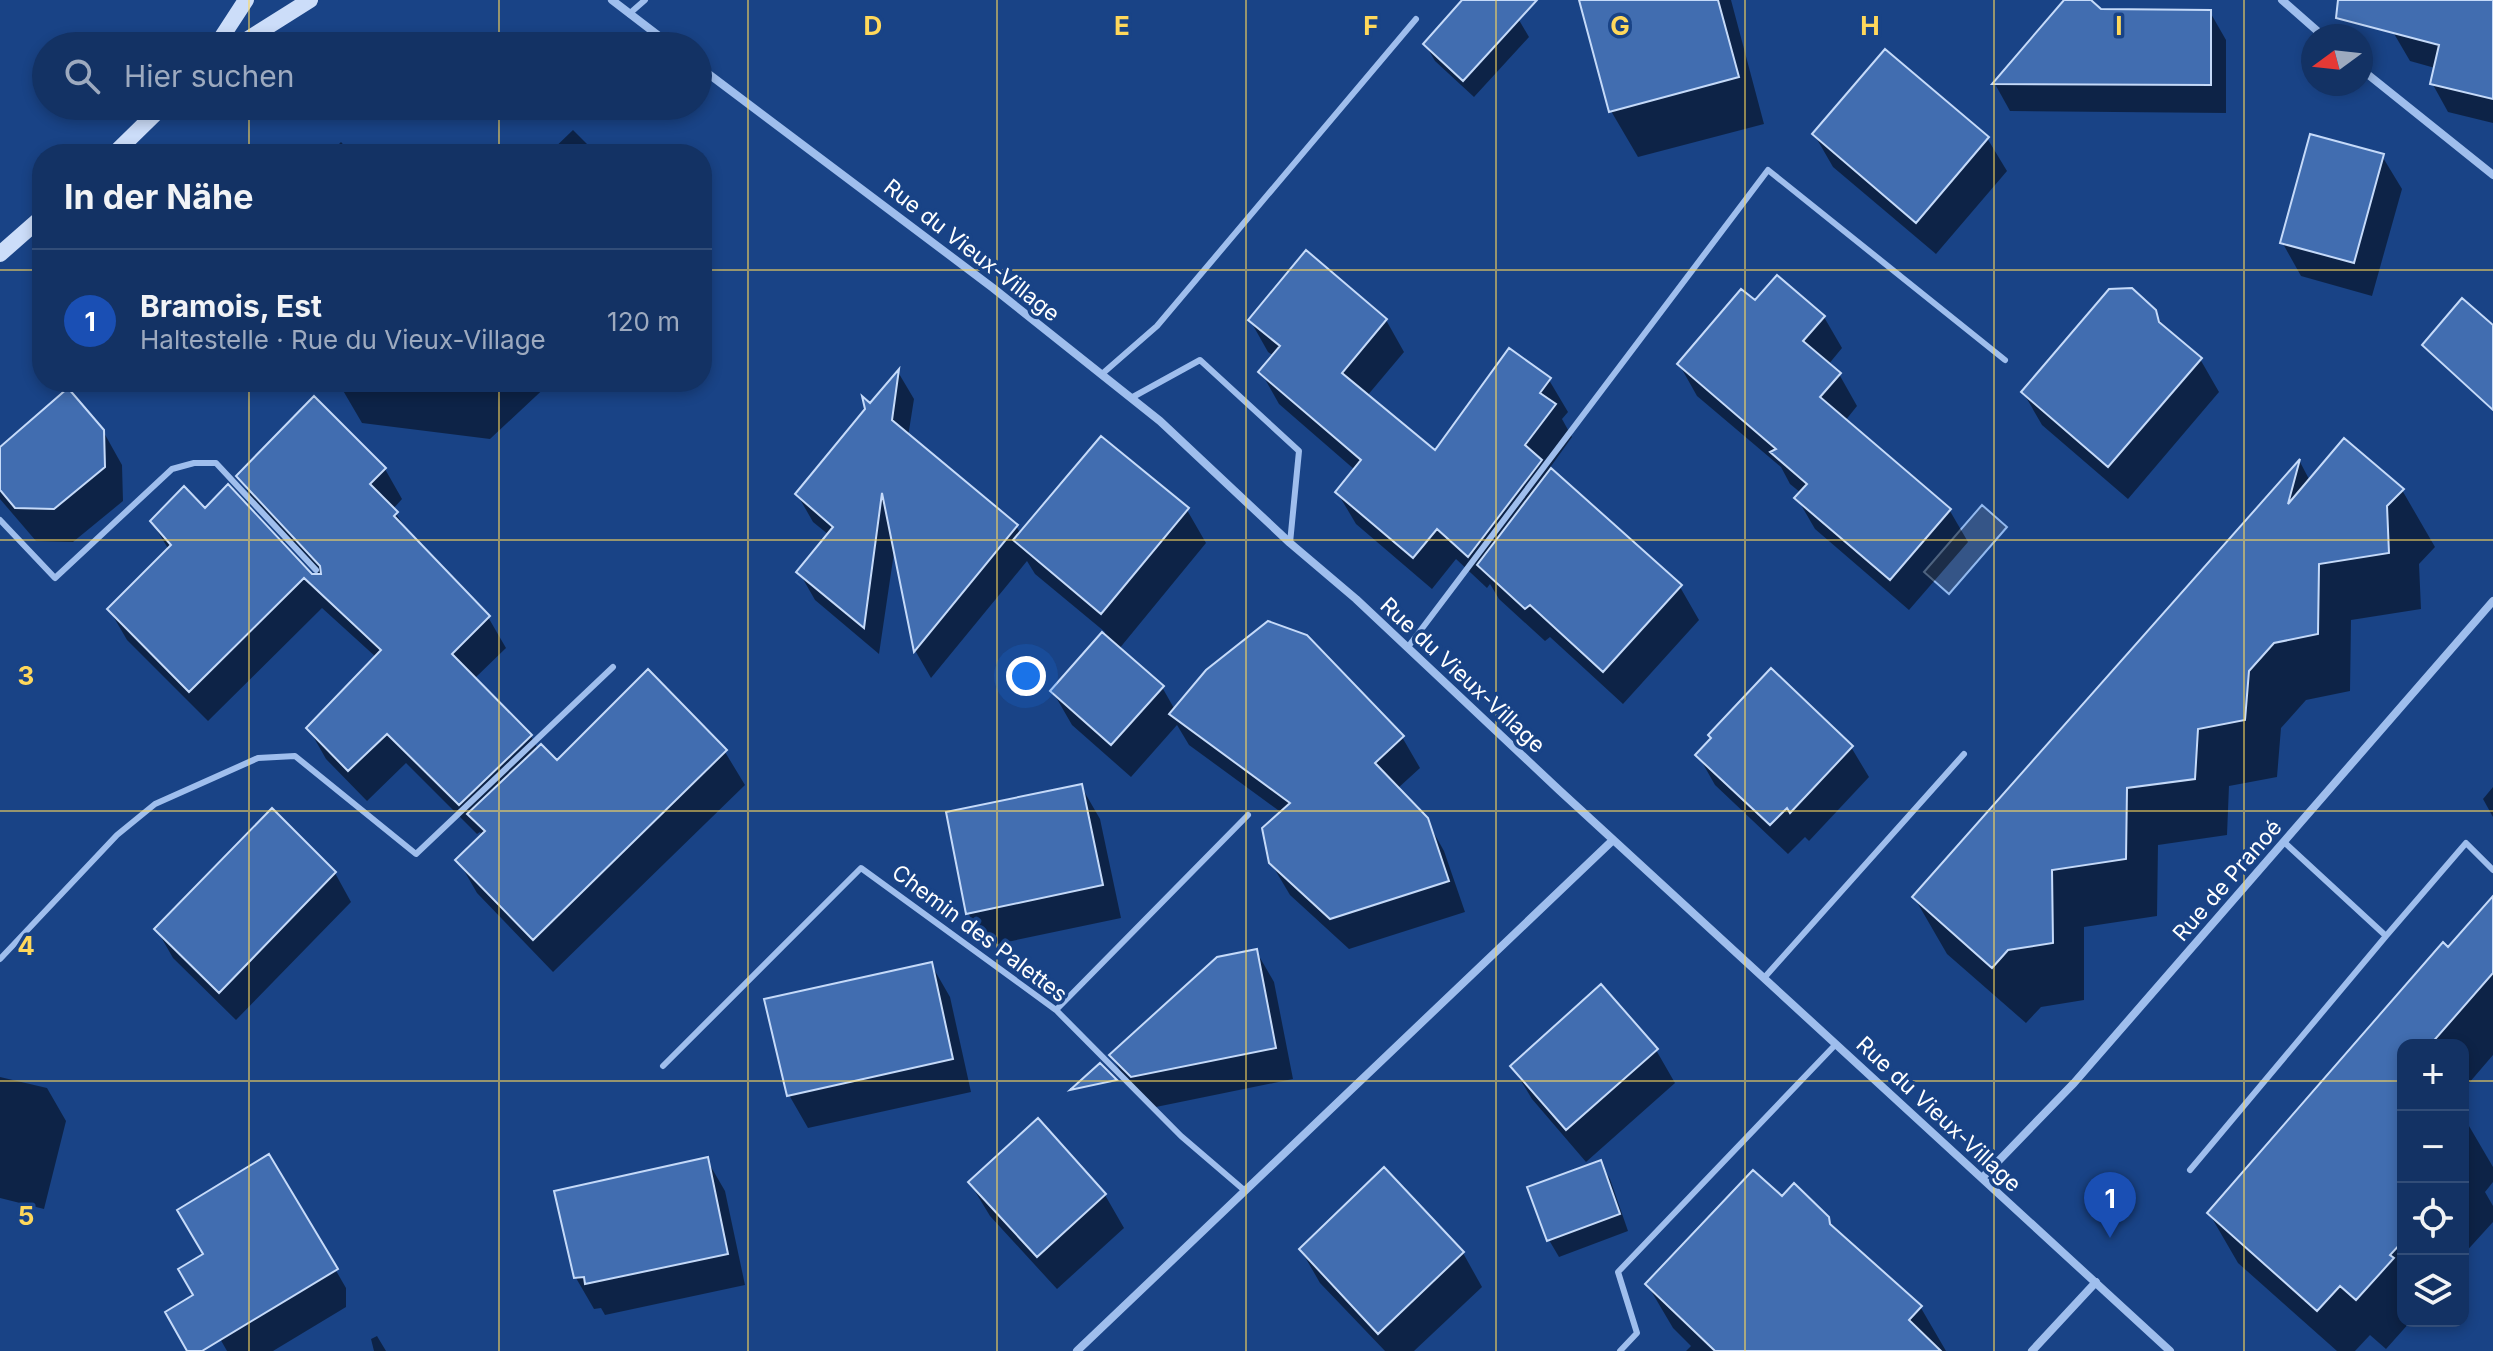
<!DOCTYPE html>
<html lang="de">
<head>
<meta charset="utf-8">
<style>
	body { margin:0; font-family:Inter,sans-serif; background:#1c3a6a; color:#f1f3f6 }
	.controls { position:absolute; right:24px; bottom:24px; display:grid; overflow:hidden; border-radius:16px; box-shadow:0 4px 12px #0003 }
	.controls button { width:72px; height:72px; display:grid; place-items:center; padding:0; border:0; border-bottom:2px solid #324d78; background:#133264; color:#f1f3f6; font:40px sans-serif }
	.compass { position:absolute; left:2301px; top:24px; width:72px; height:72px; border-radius:50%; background:#133264; box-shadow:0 4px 12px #0003; rotate:255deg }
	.you { position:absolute; left:1026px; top:676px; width:28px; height:28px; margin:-20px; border:6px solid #fff; border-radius:50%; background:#1a73e8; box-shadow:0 0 0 12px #1a73e833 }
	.badge { display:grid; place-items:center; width:52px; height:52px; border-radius:50%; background:#95b2f1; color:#fff; font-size:26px; font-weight:700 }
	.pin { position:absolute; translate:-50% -66px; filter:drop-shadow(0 2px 4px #0008) }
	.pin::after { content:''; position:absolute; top:42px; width:28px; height:24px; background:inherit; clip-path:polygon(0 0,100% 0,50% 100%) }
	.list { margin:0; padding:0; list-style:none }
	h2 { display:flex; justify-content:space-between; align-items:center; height:104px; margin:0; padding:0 32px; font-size:34px }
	h2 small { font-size:26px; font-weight:400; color:#9daabf }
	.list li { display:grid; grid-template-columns:52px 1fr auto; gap:24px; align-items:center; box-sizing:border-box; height:144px; padding:0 32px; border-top:2px solid #324d78 }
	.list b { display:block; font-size:30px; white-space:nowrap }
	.list p { margin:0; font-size:26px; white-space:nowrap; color:#9daabf }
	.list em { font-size:26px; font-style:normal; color:#9daabf }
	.icon { flex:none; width:44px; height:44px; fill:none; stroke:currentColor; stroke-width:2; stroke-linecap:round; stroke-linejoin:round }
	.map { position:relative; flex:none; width:2493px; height:1351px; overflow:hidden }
	.search { position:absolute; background:#133264; box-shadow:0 4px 12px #0003; left:32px; top:32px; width:680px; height:88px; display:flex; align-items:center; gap:20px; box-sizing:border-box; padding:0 28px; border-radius:44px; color:#9daabf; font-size:30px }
	.panel { position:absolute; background:#133264; box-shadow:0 4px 12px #0003; left:32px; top:144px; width:680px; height:248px; border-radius:32px }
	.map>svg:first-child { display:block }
	.water { fill:#355587; stroke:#92b9ef; stroke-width:2 }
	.shadow { fill:#0007 }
	.building { fill:#416db0; stroke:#c5daf9; stroke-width:2 }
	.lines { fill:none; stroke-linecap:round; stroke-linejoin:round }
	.lane { stroke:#9fbeed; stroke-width:6 }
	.street { stroke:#9fbeed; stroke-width:8 }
	.secondary { stroke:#ccddf9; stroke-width:16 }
	.grid { fill:none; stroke:#ffd85b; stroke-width:2; stroke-opacity:0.55 }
	.labels { text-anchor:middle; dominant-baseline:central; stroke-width:7; stroke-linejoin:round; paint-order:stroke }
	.street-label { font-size:22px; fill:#fff; stroke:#194386 }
	.grid-label { font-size:26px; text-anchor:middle; font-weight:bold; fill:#ffd85b; stroke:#194386; stroke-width:7; stroke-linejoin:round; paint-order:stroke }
</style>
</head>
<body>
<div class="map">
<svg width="2493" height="1351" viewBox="0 0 2493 1351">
	<rect width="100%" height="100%" fill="#194386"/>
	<!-- water -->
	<path class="water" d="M1982,505L2007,527L1949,594L1924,572Z"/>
	<!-- shadow -->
	<path class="shadow" d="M1465,0H1497L1519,20L1529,37L1474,97L1435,61L1425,44Z
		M1581,0H1731L1764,124L1638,157L1611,111Z
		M2067,0H2088L2101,11L2210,12L2226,40V113L2010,111L1995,84Z
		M2401,0H2493V123L2448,112L2432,83L2435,68L2410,61L2393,32Z
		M573,130L597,154H548Z
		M1814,134L1987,138L2007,171L1936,254L1833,167Z
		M341,142L352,154H329Z
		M2382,156L2402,189L2372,296L2301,276L2282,242Z
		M1756,303L1824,317L1842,348L1828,365L1839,374L1857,406L1845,421L1950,511L1968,542L1909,610L1815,529L1797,498L1801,493L1790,484L1781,467L1697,396L1679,364Z
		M2154,311L2165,329L2200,359L2219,392L2128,499L2042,425L2023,392Z
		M1250,320H1386L1404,352L1367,396L1435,453L1549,380L1568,412L1562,419L1572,437L1549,469L1680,587L1699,620L1623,704L1550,637L1545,641L1499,599L1490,584L1487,588L1456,559L1432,589L1356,524L1337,492L1355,470L1279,404L1261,372L1274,356L1268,352Z
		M898,372L914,399L908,437L1016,526L1021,534L1187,510L1206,543L1119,649L1162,687L1175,710L1402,737L1420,768L1397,789L1426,819L1444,851L1465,912L1349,949L1290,895L1271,863L1282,813L1189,745L1177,725L1131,777L1072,725L1053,692L1105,632L1035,574L1027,561L931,678L916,652L895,546L879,654L815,600L799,572L829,535L813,522L797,494Z
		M338,382H551L490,439L362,423Z
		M103,431L122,465L123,501L73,542L36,541L0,499V450Z
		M2300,462L2310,481L2402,490L2435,547L2419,564L2421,609L2351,620L2350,691L2306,700L2281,728L2277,777L2229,786L2227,835L2158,845L2157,916L2084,927V1000L2041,1007L2026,1023L1947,954L1914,897Z
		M385,469L402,499L393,509L410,535L488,617L506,648L474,679L531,736L538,749L557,762L648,672L725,752L745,785L553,972L477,893L458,860L482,836L480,832L477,834L406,763L367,801L326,759L309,729L377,658L322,608L208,721L127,640L109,609L169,550L152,522L205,510L311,576H321L256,506L239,476Z
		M1851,747L1869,777L1809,841L1805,837L1788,854L1715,785L1698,755Z
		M1081,786L1100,819L1121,918L988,946L968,913Z
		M2493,787V817L2483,799Z
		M272,811L335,873L351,902L236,1020L173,958L157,930Z
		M2493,899V1055L2463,1090V1045H2403V1321H2411L2386,1349L2370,1335L2355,1351H2337L2238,1263L2209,1213Z
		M1256,951L1274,982L1293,1079L1151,1108L1129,1086L1111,1055Z
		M931,964L950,997L971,1092L808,1128L789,1095Z
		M1656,1050L1675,1083L1586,1162L1532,1099L1512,1066Z
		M0,1077L47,1088L66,1121L44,1209L0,1198Z
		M2463,1120L2469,1126L2493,1167V1182L2485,1192L2493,1206V1222L2463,1255Z
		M1038,1121L1105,1195L1124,1228L1057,1289L990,1216L970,1183Z
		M707,1160L725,1191L745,1285L605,1315L601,1308L594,1309L576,1278Z
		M1600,1163L1610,1179L1628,1231L1559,1257L1549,1240Z
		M1384,1170L1463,1253L1482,1287L1414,1351H1385L1320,1283L1301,1250Z
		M1782,1199L1827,1218L1835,1231L1921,1308L1946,1351H1686L1691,1346L1673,1328L1647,1284Z
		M206,1255H327L346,1288V1307L273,1351H227L181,1270Z
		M377,1336L386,1351H374L371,1339Z"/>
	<!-- building -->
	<path class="building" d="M1462,0H1537L1463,81L1423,44Z
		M1579,0H1718L1739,77L1609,112Z
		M2064,0H2091L2101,9L2211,10V85L1992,84Z
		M2338,0H2493V99L2430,84L2439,45L2336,18Z
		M1885,49L1989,137L1916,223L1812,134Z
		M2310,134L2384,154L2354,263L2280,243Z
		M1306,250L1387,319L1342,373L1435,450L1509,348L1551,378L1540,393L1556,404L1525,445L1542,460L1468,557L1437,529L1413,558L1335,492L1361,460L1258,372L1280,346L1248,320Z
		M1777,275L1825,316L1803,341L1841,373L1820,397L1951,509L1890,580L1794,498L1807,484L1770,452L1776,449L1677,364L1741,289L1755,300Z
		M2132,288L2156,310L2159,322L2202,358L2108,467L2021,392L2109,289Z
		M2462,298L2493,325V410L2422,345Z
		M899,369L892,420L1018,525L914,652L882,493L864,628L796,572L833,527L795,494L865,409L862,396L870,403Z
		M68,388L104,430L105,467L54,509L15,508L0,490V447Z
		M314,396L386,468L370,484L398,512L394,516L490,616L452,654L532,735L459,805L387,734L348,771L306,728L381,650L304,578L189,692L107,609L171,545L150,521L184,486L205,508L228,484L312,574H321L320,566L236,476Z
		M1101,436L1189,508L1101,614L1013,540Z
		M2344,438L2404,489L2387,506L2389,553L2319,564L2318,634L2274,643L2249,671L2245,720L2198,729L2195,779L2127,788L2126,859L2052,870L2053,943L2008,950L1992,968L1912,897L2300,459L2288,504Z
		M1551,468L1682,585L1603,672L1530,605L1525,609L1477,565Z
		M1268,621L1307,635L1404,736L1375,763L1428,818L1449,881L1330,919L1269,863L1262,828L1290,803L1169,714L1206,670Z
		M1102,632L1164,686L1111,745L1050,691Z
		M1771,668L1853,746L1790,813L1787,808L1770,825L1695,755L1711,738L1708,735Z
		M648,669L727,750L533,940L455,860L485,831L467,814L541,744L557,760Z
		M1082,784L1103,885L966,914L946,812Z
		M272,808L336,872L219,993L154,929Z
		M2493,896V973L2430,1045H2403V1241L2390,1255L2394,1258L2356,1300L2340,1286L2317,1311L2207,1213L2443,942L2448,947Z
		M1257,949L1276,1048L1131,1077L1109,1055L1217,957Z
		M932,962L953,1059L787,1096L764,999Z
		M1601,984L1658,1049L1566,1130L1510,1066Z
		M1100,1063L1117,1080L1070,1090Z
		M1038,1118L1106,1194L1037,1257L968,1182Z
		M269,1154L338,1269L202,1351H187L165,1312L193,1295L178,1269L203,1254L177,1210Z
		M708,1157L728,1254L585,1284L584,1277L574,1278L554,1191Z
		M1601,1160L1620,1214L1547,1241L1527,1187Z
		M1384,1167L1464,1252L1378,1334L1299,1249Z
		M1753,1170L1782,1196L1794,1183L1829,1217L1830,1224L1922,1306L1909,1320L1941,1351H1715L1645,1284Z"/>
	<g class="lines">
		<!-- lane -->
		<path class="lane" d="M629,14L645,0
			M1102,374L1157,326L1416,19
			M1131,398L1200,360L1299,451L1290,543
			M0,520L55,578L172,469L194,463H216L316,570
			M1408,647L1768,170L2005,360
			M2284,842L2386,936L2466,843L2493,870
			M0,959L117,835L155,804L258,758L295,756L416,854L613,667
			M1764,978L1964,754
			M1056,1010L1248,815
			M663,1066L861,868L1056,1010L1181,1136L1244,1190
			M2190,1170L2386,936
			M1620,1351L1637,1333L1618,1272L1836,1044"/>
		<!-- street -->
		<path class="street" d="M612,0L672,46
			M2282,0L2323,36
			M698,66L993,288L1160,421L1290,543L1356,599L1559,790L2170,1351
			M2361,69L2493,175
			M1982,1178L2074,1083L2493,601
			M1077,1351L1613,840
			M2032,1351L2096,1282"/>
		<!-- secondary -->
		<path class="secondary" d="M216,46L246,0
			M237,46L310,0
			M114,154L163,106
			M0,254L42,217"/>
	</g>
	<!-- grid -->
	<path class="grid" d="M249,0V46M499,0V46M748,0V1351M997,0V1351M1246,0V1351M1496,0V1351M1745,0V1351M1994,0V1351M2244,0V1351M249,106V154M499,106V154M0,270H42M702,270H2493M249,382V1351M499,382V1351M0,540H2493M0,811H2493M0,1081H2403M2463,1081H2493"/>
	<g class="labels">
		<!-- street labels -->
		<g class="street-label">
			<text transform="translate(972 250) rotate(38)">Rue du Vieux-Village</text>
			<text transform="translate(1463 675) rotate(43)">Rue du Vieux-Village</text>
			<text transform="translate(2227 880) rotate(-49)">Rue de Pranoé</text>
			<text transform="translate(980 933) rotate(37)">Chemin des Palettes</text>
			<text transform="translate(1939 1114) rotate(43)">Rue du Vieux-Village</text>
		</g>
	</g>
	<g class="grid-label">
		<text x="873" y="35">D</text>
		<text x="1122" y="35">E</text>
		<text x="1371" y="35">F</text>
		<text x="1620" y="35">G</text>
		<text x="1870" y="35">H</text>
		<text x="2119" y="35">I</text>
		<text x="26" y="685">3</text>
		<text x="26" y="955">4</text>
		<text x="26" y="1225">5</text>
	</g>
</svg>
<div class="controls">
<button>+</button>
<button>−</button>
<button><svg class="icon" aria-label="locate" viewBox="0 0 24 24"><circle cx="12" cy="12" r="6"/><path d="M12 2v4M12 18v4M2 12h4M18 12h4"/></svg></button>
<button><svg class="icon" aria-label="layers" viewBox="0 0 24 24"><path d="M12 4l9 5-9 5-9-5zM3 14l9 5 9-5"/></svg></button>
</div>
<svg class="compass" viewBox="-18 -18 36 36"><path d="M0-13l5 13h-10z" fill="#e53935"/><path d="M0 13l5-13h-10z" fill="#9daabf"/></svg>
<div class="you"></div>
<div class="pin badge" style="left:2110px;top:1238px;background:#1a4fb4">1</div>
<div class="search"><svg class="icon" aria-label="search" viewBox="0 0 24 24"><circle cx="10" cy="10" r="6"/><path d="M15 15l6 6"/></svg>Hier suchen</div>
<section class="panel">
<h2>In der Nähe<small></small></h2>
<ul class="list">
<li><span class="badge" style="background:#1a4fb4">1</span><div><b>Bramois, Est</b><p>Haltestelle · Rue du Vieux-Village</p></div><em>120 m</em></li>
</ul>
</section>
</div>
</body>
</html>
